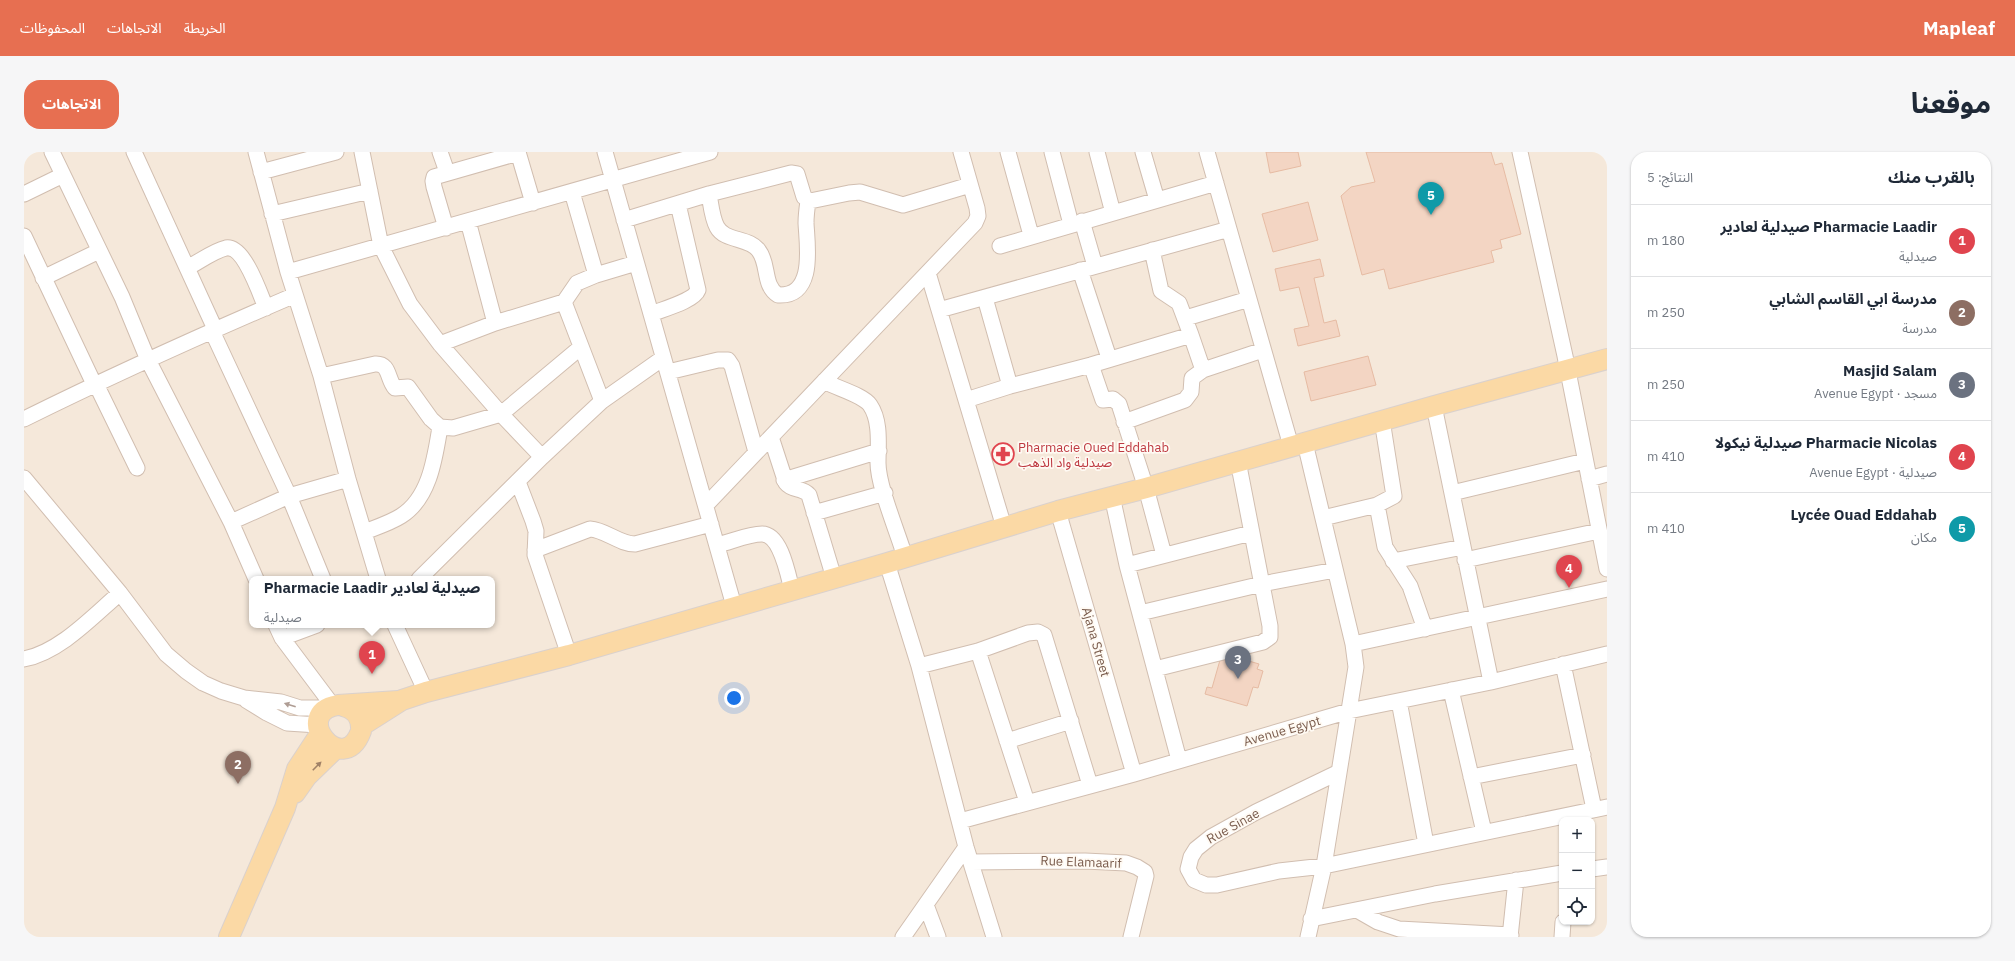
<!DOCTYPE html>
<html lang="ar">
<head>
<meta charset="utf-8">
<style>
	body { margin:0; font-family:"IBM Plex Sans","Noto Sans Arabic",sans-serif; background:#f6f6f7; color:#1f2937; direction:rtl }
	.controls { position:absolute; right:12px; bottom:12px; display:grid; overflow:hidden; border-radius:8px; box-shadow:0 1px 3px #0004 }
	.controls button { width:36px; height:36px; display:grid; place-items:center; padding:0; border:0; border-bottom:1px solid #e0e1e3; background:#fff; color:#1f2937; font:20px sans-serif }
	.you { position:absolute; left:710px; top:546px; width:14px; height:14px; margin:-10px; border:3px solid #fff; border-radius:50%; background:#1a73e8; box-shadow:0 0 0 6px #1a73e833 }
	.badge { display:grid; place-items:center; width:26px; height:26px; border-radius:50%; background:#e76f51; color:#fff; font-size:13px; font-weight:700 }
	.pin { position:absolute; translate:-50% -33px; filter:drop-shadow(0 1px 2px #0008) }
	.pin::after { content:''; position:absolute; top:21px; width:14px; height:12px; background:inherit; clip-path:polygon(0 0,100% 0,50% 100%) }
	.popup { position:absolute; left:225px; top:424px; width:246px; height:52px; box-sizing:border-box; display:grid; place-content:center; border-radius:8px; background:#fff; filter:drop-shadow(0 1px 3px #0005); font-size:13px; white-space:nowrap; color:#747a83 }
	.popup b { font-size:15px; color:#1f2937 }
	.popup::after { content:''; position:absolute; left:50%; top:100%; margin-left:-8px; border:8px solid transparent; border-top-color:#fff }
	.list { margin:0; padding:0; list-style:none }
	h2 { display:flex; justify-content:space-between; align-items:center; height:52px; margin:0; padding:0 16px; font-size:17px }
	h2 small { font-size:13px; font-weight:400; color:#747a83 }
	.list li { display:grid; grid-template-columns:26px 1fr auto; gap:12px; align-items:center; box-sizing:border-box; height:72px; padding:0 16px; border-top:1px solid #e0e1e3 }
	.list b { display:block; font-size:15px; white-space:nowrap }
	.list p { margin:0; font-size:13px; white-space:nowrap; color:#747a83 }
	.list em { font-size:13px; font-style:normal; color:#747a83 }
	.icon { flex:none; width:22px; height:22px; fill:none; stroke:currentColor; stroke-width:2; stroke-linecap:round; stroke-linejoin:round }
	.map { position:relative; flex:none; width:1583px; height:785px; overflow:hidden; direction:ltr; border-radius:16px }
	header { display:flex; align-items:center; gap:24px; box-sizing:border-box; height:56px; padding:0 20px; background:#e76f51; color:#fff }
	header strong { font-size:19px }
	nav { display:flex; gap:22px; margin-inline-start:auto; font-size:14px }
	.intro { display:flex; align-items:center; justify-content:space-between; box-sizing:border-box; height:96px; padding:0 24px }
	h1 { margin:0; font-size:28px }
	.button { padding:10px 18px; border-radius:16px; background:#e76f51; color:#fff; font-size:14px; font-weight:700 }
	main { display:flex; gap:24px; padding:0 24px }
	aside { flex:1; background:#fff; border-radius:16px; box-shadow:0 1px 3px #0004 }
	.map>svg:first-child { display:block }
	.residential { fill:#f5e8da; fill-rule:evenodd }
	.building { fill:#f3d5c3; stroke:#e6bba3 }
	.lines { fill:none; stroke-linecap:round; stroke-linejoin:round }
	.minor-casing { stroke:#d1beb0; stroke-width:17 }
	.major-casing { stroke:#dad1cd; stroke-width:22 }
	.minor { stroke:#fff; stroke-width:15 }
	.major { stroke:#fbd9a5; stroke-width:20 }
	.oneway { fill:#af9d94 }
	.oneway2 { fill:#a18267 }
	.labels { text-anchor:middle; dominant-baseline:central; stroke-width:3.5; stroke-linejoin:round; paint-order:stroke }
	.health-label { font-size:13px; fill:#be3a42; stroke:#fffaf3; text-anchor:start }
	.street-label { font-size:13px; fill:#7a5c4d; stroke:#fffaf3 }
</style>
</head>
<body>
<header>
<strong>Mapleaf</strong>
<nav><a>الخريطة</a><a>الاتجاهات</a><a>المحفوظات</a></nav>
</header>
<div class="intro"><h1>موقعنا</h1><a class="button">الاتجاهات</a></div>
<main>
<aside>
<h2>بالقرب منك<small>النتائج: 5</small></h2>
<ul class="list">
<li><span class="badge" style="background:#e0444e">1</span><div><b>Pharmacie Laadir صيدلية لعادير</b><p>صيدلية</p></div><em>180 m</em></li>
<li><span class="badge" style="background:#8d6e63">2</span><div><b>مدرسة ابي القاسم الشابي</b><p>مدرسة</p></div><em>250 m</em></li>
<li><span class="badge" style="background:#6b7280">3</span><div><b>Masjid Salam</b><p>مسجد · Avenue Egypt</p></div><em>250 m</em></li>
<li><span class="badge" style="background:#e0444e">4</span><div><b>Pharmacie Nicolas صيدلية نيكولا</b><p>صيدلية · Avenue Egypt</p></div><em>410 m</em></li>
<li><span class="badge" style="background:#0f9aa8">5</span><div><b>Lycée Ouad Eddahab</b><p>مكان</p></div><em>410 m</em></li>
</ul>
</aside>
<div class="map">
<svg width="1583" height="785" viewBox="0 0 1583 785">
	<rect width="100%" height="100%" fill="#fdf6ec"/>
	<!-- residential -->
	<path class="residential" d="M0,0H1583V785H0ZM228,427H468V473H228ZM1538,668H1568V770H1538Z"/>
	<!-- building -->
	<path class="building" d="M1242,0H1274L1277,14L1246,21Z
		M1342,0H1467L1471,13L1478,11L1497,82L1476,88L1478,96L1467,99L1470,110L1365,137L1360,117L1338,123L1317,44L1327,35L1351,30Z
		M1284,50L1294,88L1249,100L1238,62Z
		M1296,107L1300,124L1290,126L1300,171L1312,168L1316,184L1274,194L1270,177L1285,174L1275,135L1256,139L1251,117Z
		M1344,204L1352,233L1287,249L1280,220Z
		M1198,501L1235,512L1233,517L1239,519L1234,536L1229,535L1223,554L1181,542L1183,535L1188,536Z"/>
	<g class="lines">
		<!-- minor casing -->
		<g class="minor-casing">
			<path id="minor" d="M28,0L98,145L124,208L207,370L232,427
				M110,0L191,177
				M232,0L264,120L297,224L324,327L354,427
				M338,0L357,94L386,152L416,192L477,262L518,305
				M416,0L423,20
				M494,0L509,51
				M581,0L710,454
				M984,0L1007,83
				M1028,0L1047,72
				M1073,0L1089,61
				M1119,0L1133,48
				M1183,0L1267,294
				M1496,0L1541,204L1583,417
				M237,20L312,0
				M548,40L572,123
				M0,42L39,23
				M685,42C687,53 688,66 693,75C701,90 726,85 735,99C745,112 739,134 754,143C792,145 783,93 782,71C782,63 783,56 784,49
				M248,62L346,39
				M600,68L685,42L767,21L773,22L780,45L786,49L825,41L836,40L879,53L946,33
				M444,69L471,171
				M1058,69L1071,114
				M422,76L410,35L409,29L410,25L494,1
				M0,84L70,232
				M976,94L1192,31
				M163,116C175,110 189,99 202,96C220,93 236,142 242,156
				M1056,118L1085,206
				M264,120L686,0
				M904,121L980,375
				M19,126L75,99
				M961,146L986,234
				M915,158L1205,77
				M627,162C639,157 670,149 674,138L654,52
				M1162,166L1225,147
				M188,179L265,344L299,427
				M1167,183L1179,218
				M416,192L471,171L540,150
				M1067,213L1079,248L1089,247L1095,252L1122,336L1140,403
				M644,220L694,208H704L708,214L732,300
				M297,224L351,212C366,211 363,227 371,236L384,235L407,267L416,275L429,276L477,262L557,195
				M800,229C812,236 839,243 846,253C857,269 854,293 854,311C854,334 874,381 881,405
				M72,232L113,316
				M942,248L986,234L1067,213L1167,183L1155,151L1137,139L1128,98
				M578,249L540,150L553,131L572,123L612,111
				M1410,254L1467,530
				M0,267C89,223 180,182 271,143
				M1100,270L1161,248L1167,240L1168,226L1179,218L1239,198
				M747,285L762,331C768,339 778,335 785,343L810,426
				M1281,291L1329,492L1332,515L1300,714L1284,785
				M0,326L96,441L142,502L162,519L179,531L197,539L220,546L257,550L276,556H305
				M1565,327L1583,322
				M760,328L855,299
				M494,330L509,369L512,379L511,403L545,503
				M1428,341L1561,309
				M1088,344L1103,413L1155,608
				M682,353L951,71L954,64L953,56L937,0
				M1353,353L1361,395L1386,434L1401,477
				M1034,359L1110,622
				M790,361L861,341
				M1299,366L1353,353L1370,344L1358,268
				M207,370L265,344L324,327
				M340,380C353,375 366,371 377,364C406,346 411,305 416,275
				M693,393C707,390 724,382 738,382C757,382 764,423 768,438
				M511,398L566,377C582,378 595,392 611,392L687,372
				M1441,408L1575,379
				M1369,409L1439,395
				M863,411L895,514L942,695L970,785
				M1103,413L1227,381
				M395,427L518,305L578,249L639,206
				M1116,461L1238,432L1311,418
				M252,473L258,486L309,554
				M371,473L402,540
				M258,486L293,473
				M1329,492L1583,437
				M954,499L1003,650
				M0,507C36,500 68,465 96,441
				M1539,512L1570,657
				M895,514L954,499L1004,481L1014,480L1020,483L1066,633
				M1131,517L1239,490L1246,485V474L1214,309
				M1427,538L1460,680
				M222,548L243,561L263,571L294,573
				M1375,549L1402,692
				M983,589L1047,569
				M1313,621L1232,660L1187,685L1172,697L1167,705L1164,717L1170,728L1182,733H1193L1255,719L1300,714L1583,655
				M1447,625L1559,603
				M936,669L1110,622L1325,559L1467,530L1583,502
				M947,710L1061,709L1102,711L1113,715L1121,720L1122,724L1107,785
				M1568,717L1583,715
				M902,753L914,785
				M1333,758L1354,770L1375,777L1487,783
				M1287,767L1411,742L1538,721
				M879,785L942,695
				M1486,785L1492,728
				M1538,785L1539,770"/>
		</g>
		<!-- major casing -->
		<g class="major-casing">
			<path id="major" d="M319,554C332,557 338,566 337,579C319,628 265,561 314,553L374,549
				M337,574L378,548L402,540L545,503L863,411L1034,359L1122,336L1410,254L1583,207
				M271,641L283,624L312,596
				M205,785L261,656L273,617L296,582"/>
		</g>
		<!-- minor -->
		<use href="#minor" class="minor"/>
		<!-- major -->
		<use href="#major" class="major"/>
	</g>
	<!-- one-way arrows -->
	<defs><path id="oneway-solid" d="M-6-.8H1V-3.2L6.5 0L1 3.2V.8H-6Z"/></defs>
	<use class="oneway" href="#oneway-solid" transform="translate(266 553) rotate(-162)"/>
	<use class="oneway2" href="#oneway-solid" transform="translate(293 614) rotate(-45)"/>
	<!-- icons -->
	<defs>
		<g id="pharmacy-ring" transform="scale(1.15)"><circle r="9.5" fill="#fffaf3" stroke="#e0444e" stroke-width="1.5"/><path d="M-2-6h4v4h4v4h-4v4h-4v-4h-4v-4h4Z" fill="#e0444e"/></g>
	</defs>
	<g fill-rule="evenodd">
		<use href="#pharmacy-ring" x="979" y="302"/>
	</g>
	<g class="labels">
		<!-- health labels -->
		<g class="health-label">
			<text x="994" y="295">Pharmacie Oued Eddahab<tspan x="994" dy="15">صيدلية واد الذهب</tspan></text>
		</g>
		<!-- street labels -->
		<g class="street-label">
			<text transform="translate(1072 490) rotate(74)">Ajana Street</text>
			<text transform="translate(1258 579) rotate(-16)">Avenue Egypt</text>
			<text transform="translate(1209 674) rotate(-29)">Rue Sinae</text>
			<text transform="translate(1057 710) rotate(2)">Rue Elamaarif</text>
		</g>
	</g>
</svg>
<div class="controls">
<button>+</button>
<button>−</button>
<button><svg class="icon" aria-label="locate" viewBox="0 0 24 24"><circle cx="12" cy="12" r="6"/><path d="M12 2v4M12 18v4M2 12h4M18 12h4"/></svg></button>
</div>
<div class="you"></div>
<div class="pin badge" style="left:348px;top:522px;background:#e0444e">1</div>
<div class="popup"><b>Pharmacie Laadir صيدلية لعادير</b>صيدلية</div>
<div class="pin badge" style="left:214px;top:632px;background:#8d6e63">2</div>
<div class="pin badge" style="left:1214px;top:527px;background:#6b7280">3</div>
<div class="pin badge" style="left:1545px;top:436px;background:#e0444e">4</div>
<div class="pin badge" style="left:1407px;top:63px;background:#0f9aa8">5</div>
</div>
</main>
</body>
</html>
